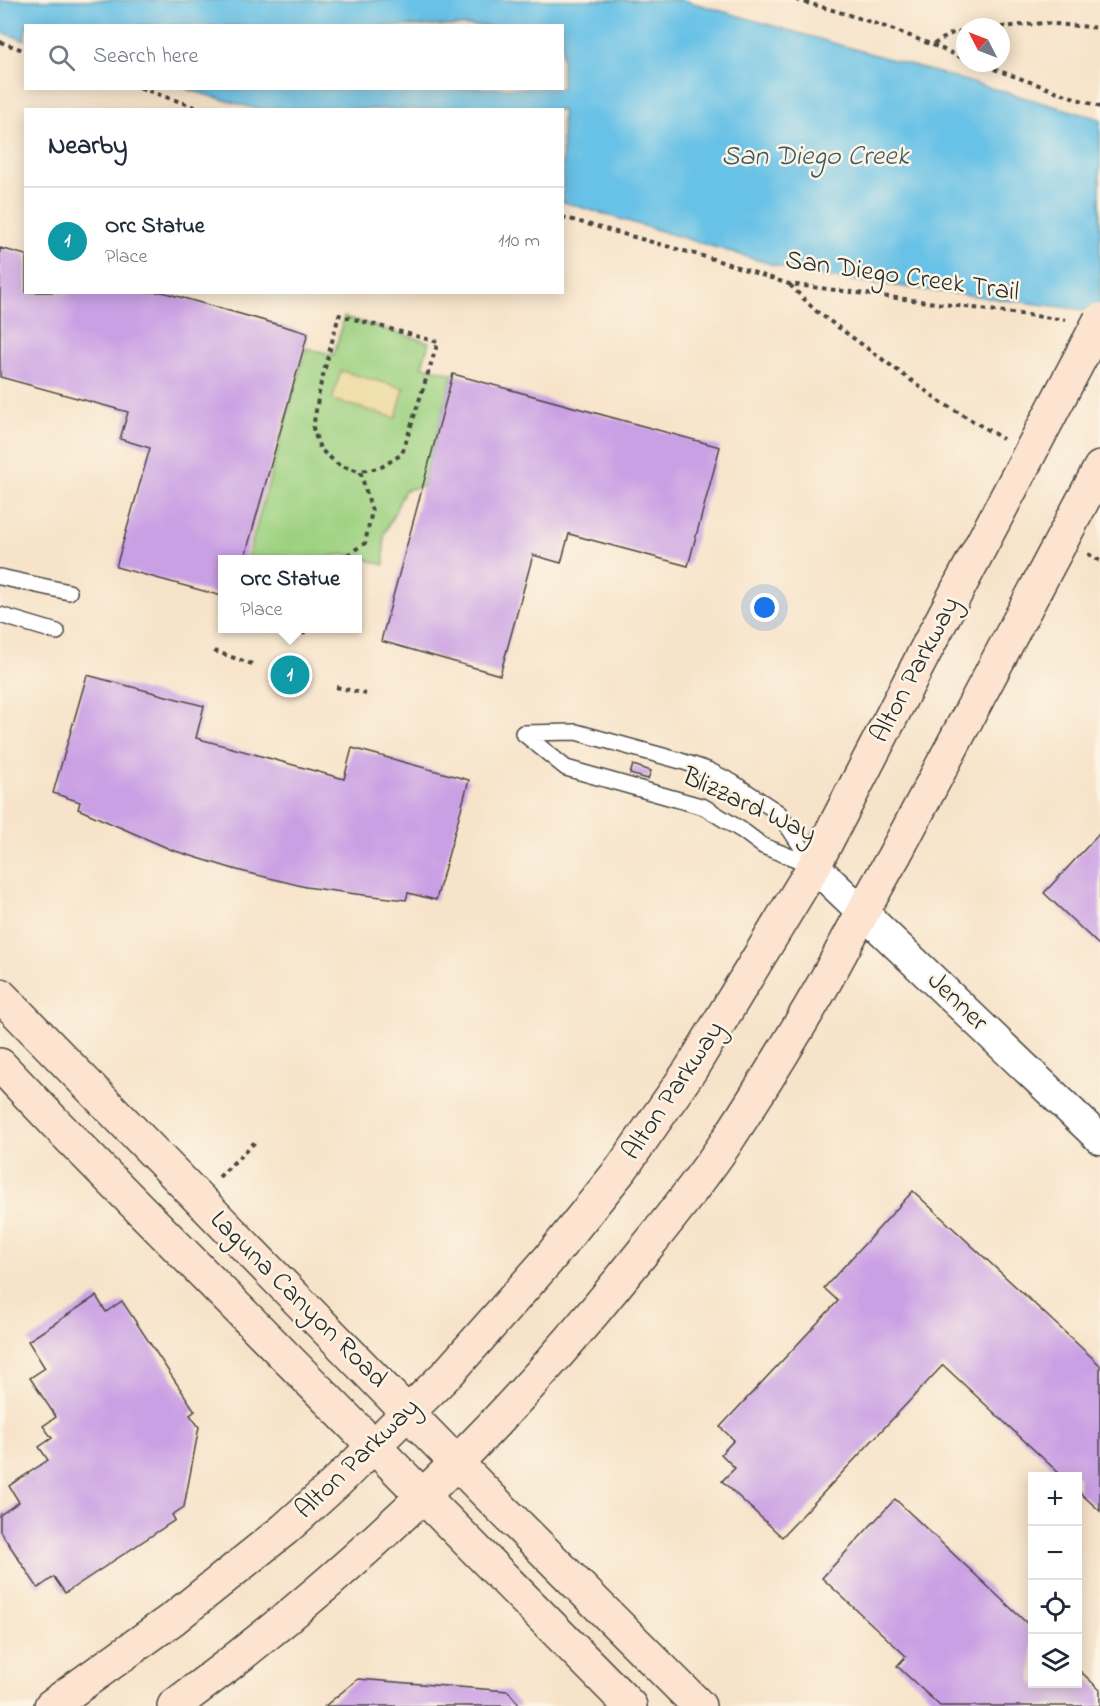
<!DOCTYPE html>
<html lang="en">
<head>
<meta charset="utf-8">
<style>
	body { margin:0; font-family:"Indie Flower",sans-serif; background:#f6f6f7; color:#1f2937 }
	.controls { position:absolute; right:18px; bottom:18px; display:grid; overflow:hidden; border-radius:0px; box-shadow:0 3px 15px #0003 }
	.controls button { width:54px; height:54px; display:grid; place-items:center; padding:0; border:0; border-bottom:2px solid #e0e1e3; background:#fff; color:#1f2937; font:30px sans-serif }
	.compass { position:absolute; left:956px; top:18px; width:54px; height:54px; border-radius:50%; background:#fff; box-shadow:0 3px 15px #0003; rotate:312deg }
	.you { position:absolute; left:765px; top:608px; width:21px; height:21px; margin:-15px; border:4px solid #fff; border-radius:50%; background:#1a73e8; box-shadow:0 0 0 9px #1a73e833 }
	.badge { display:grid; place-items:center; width:39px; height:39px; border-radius:50%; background:#b45309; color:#fff; font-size:20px; font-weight:700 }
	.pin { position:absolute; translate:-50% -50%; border:3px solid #fff; box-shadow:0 2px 6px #0006 }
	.popup { position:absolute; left:218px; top:555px; width:144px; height:78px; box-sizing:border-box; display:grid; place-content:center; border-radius:0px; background:#fff; filter:drop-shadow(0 2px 4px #0005); font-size:20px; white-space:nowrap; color:#747a83 }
	.popup b { font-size:22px; color:#1f2937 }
	.popup::after { content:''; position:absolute; left:50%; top:100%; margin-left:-12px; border:12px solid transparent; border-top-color:#fff }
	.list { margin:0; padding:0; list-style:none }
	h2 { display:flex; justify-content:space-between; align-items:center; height:78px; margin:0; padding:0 24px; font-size:26px }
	h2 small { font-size:20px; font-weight:400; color:#747a83 }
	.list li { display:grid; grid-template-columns:39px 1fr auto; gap:18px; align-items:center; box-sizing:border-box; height:108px; padding:0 24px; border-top:2px solid #e0e1e3 }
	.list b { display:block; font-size:22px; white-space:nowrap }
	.list p { margin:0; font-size:20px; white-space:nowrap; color:#747a83 }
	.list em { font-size:20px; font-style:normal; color:#747a83 }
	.icon { flex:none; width:33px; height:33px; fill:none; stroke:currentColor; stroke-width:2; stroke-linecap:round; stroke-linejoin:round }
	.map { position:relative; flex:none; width:1100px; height:1706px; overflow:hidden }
	.search { position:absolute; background:#fff; box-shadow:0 3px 15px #0003; left:24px; top:24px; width:540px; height:66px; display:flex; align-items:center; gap:15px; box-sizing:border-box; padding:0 21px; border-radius:0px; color:#747a83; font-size:22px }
	.panel { position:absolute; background:#fff; box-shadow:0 3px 15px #0003; left:24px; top:108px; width:540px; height:186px; border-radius:0px }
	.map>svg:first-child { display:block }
	.green { fill:#9dd181; stroke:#647e56; stroke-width:1.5 }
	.sand { fill:#eeda9e; stroke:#8c8264; stroke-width:1.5 }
	.water { fill:#68c1e6; stroke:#4a7688; stroke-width:1.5 }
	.building { fill:#caa0e4 }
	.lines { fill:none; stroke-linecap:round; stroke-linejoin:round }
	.service-casing { stroke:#4a4743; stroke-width:18 }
	.minor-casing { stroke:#4a4743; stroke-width:33 }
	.secondary-casing { stroke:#4a4743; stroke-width:36 }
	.path { stroke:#4a4743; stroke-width:4; stroke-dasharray:4.5 4.5; stroke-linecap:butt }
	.service { stroke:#fff; stroke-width:15 }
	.minor { stroke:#fff; stroke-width:30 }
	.secondary { stroke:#fde4d0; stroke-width:33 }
	.secondary-bridge-casing { stroke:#4a4743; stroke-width:36; stroke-linecap:butt }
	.secondary-bridge { stroke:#fde4d0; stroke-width:33 }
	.labels { text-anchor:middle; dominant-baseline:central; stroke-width:5; stroke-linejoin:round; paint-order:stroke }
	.street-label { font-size:27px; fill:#2b2b2b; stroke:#fcf5e5 }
	.water-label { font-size:28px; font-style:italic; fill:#3d5863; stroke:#fcf5e5 }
</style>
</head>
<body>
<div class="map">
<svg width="1100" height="1706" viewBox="0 0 1100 1706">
	<rect width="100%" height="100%" fill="#fcf5e5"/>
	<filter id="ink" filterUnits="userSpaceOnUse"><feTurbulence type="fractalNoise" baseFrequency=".0167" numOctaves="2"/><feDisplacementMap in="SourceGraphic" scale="12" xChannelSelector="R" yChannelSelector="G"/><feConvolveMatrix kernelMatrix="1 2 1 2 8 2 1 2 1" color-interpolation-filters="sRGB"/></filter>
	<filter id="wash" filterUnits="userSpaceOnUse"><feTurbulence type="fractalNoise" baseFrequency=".008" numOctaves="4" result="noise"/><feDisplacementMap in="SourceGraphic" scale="24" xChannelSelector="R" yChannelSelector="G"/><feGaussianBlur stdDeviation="1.35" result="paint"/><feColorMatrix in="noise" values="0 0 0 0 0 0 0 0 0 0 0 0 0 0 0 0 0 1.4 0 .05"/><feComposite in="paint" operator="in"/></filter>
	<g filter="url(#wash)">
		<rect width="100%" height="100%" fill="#f7e3c9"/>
		<!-- green -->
		<path class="green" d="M344,317L429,342L422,366L453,374L423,486L405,490L384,535V565C366,560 342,548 326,559L247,560L306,348L334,355Z"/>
		<!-- sand -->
		<path class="sand" d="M341,371L404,388L396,418L332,400Z"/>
		<!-- water -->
		<path class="water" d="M0,0H683L1100,119V312L805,274L563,202L562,110L256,109L186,89L562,88V26H26L25,40L0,32Z"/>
		<g id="blocks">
			<!-- building -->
			<path class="building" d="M0,248L26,255V292H162L308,333L244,560H222V596L116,567L150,448L120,439L128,412L0,377Z
				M453,374L720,447L688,566L569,534L561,563L533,555L500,675L381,641Z
				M87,675L204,706L196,738L344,779L352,748L469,780L436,900L408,893L406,900L356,894L306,887L237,870L172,850L78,809L80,802L53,793Z
				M633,765L651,771L648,779L630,774Z
				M1100,833V946L1044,893Z
				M913,1191L1100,1365V1511L1078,1491V1476H1062L943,1365L782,1537L722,1481L735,1468L721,1454L734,1440L720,1427L838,1301L824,1288Z
				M96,1296L106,1312L122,1301L195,1411L190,1415L199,1427L184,1507L172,1515L175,1520L65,1593L54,1577L38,1588L0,1531V1515L19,1502L9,1486L48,1460L39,1447L52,1438L43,1426L56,1417L30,1378L45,1368L28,1341Z
				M895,1499L1032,1628V1684H1078V1669L1100,1690V1706H940L897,1666L906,1656L822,1578Z
				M358,1679L508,1691L520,1706H325Z"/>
		</g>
	</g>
	<g filter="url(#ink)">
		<use href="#blocks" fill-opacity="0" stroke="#4a4743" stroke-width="1.5"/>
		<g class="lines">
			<!-- service casing -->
			<g class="service-casing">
				<path id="service" d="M0,577L69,592
					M0,615L57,632
					M576,732L681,761L708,770L732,782L779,813L814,866L763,846L743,831L704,807L566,768L523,733Z"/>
			</g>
			<!-- minor casing -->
			<g class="minor-casing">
				<path id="minor" d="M814,866L1100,1139"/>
			</g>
			<!-- secondary casing -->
			<g class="secondary-casing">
				<path id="secondary" d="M0,995L489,1496L699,1706
					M0,1065L62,1130L630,1706
					M51,1706L174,1618L285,1529L337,1482L449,1372L548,1260L622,1168L691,1069L814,866L930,642L1087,345
					M174,1706C344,1581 497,1434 629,1269C662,1228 696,1187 725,1144C759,1092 792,1039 823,985C847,942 869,899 894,856L1100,468"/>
			</g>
			<!-- path -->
			<path class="path" d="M796,0C854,15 910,34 965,59
				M1001,27L1044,23L1100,28
				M0,42L26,51
				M934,44L954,32L965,31
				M977,63L1100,107
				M140,88L204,110
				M562,217L713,259L789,284L1066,320
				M790,285L816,311L941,402L1003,439
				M1088,554L1100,561
				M340,560L365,543L372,511L360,471L340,466L320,449L313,428L320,387L339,315L438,342L402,454L380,468L360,471
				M303,635L305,628
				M214,651L252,664
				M336,687L366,694
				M219,1177L257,1140"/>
			<!-- service -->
			<use href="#service" class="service"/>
			<!-- minor -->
			<use href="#minor" class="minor"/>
			<!-- secondary -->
			<use href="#secondary" class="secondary"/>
			<!-- secondary-bridge casing -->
			<g class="secondary-bridge-casing">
				<path id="secondary-bridge" d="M1087,345L1100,320"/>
			</g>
			<!-- secondary-bridge -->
			<use href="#secondary-bridge" class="secondary-bridge"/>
		</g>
	</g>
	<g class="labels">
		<!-- street labels -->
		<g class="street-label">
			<text transform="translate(902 277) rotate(8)">San Diego Creek Trail</text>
			<text transform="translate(916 670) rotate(-62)">Alton Parkway</text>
			<text transform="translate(749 806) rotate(25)">Blizzard Way</text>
			<text transform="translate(957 1002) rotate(44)">Jenner</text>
			<text transform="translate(674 1091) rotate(-56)">Alton Parkway</text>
			<text transform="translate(298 1300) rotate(45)">Laguna Canyon Road</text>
			<text transform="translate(358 1459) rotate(-44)">Alton Parkway</text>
		</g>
		<!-- water labels -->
		<g class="water-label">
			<text x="815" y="157">San Diego Creek</text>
		</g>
	</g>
</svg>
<div class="controls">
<button>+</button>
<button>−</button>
<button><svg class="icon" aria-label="locate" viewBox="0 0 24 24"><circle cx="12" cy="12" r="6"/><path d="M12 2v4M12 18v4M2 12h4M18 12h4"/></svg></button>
<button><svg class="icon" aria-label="layers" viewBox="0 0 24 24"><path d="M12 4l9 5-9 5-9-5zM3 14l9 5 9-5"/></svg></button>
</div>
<svg class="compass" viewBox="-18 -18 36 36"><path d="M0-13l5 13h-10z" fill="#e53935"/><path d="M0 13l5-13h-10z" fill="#747a83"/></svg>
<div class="you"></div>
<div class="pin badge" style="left:290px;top:675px;background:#0f9aa8">1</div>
<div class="popup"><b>Orc Statue</b>Place</div>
<div class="search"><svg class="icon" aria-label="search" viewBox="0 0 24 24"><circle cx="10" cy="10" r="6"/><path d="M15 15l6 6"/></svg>Search here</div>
<section class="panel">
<h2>Nearby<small></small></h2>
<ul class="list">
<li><span class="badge" style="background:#0f9aa8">1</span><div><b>Orc Statue</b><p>Place</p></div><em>110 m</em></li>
</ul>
</section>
</div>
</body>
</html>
